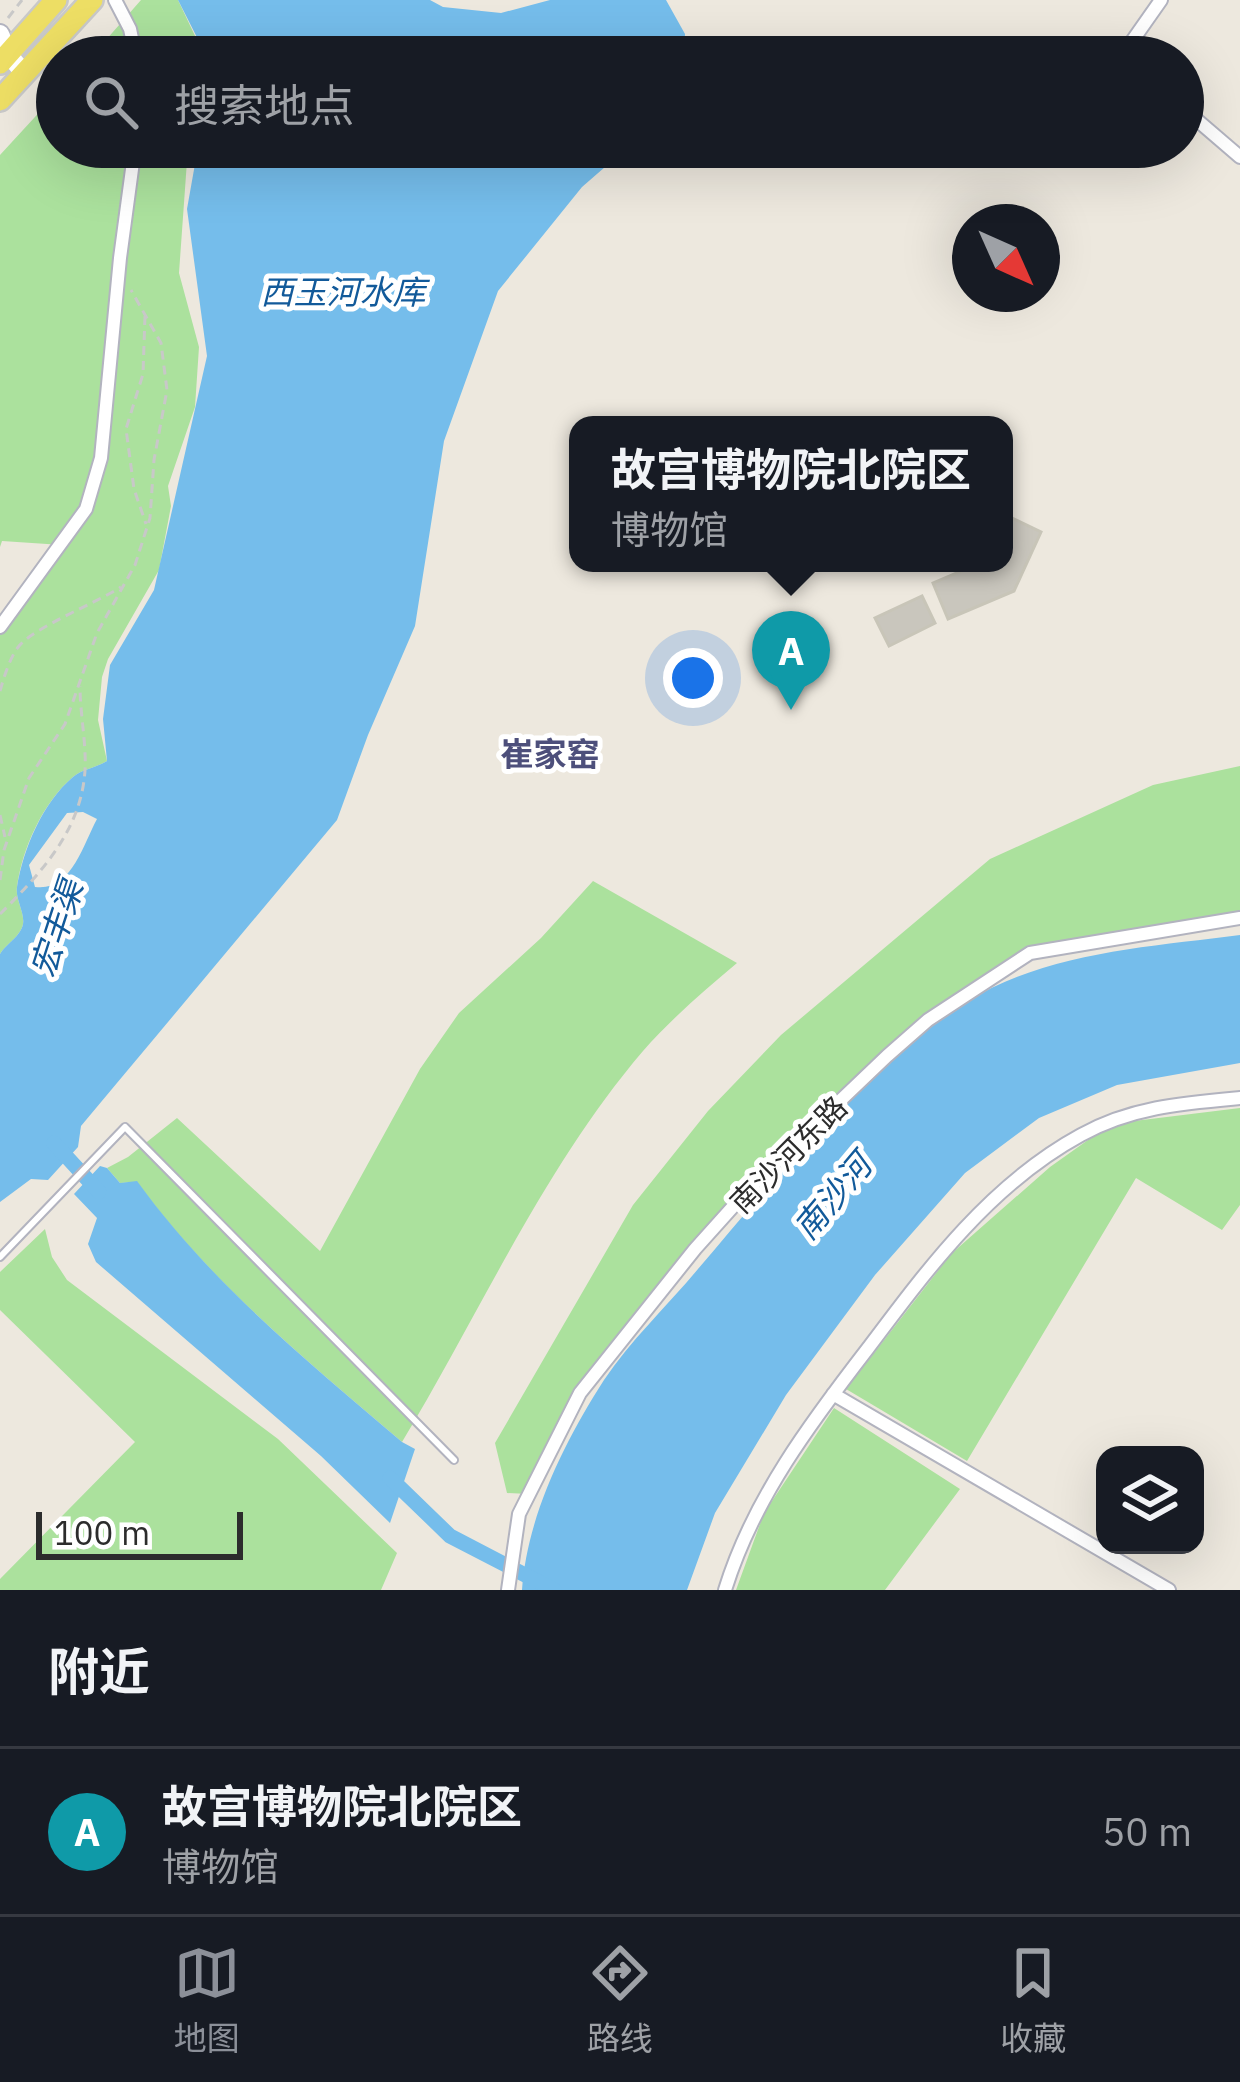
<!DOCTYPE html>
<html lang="zh">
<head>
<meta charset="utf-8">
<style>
	body { margin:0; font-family:"IBM Plex Sans","Noto Sans SC",sans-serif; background:#20242c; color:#f1f3f6 }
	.controls { position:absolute; right:36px; bottom:36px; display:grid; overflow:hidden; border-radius:24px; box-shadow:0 12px 48px #0002 }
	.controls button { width:108px; height:108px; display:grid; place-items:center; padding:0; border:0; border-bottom:3px solid #363941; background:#171b24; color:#f1f3f6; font:60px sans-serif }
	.compass { position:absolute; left:952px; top:204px; width:108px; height:108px; border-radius:50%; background:#171b24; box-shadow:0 12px 48px #0002; rotate:135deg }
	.scale { position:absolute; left:36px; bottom:30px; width:207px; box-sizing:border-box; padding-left:12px; border:6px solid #2c2c2c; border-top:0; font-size:33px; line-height:42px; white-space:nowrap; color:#2c2c2c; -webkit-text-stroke:9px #fff; paint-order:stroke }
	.you { position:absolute; left:693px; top:678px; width:42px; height:42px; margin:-30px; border:9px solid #fff; border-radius:50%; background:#1a73e8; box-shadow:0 0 0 18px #1a73e833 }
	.badge { display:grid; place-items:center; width:78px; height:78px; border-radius:50%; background:#8c9099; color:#fff; font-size:39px; font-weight:700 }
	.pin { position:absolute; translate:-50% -99px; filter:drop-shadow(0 3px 6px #0008) }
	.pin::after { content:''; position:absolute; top:63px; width:42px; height:36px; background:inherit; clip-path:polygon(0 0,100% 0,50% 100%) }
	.popup { position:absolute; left:569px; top:416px; width:444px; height:156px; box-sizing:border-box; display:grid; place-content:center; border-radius:24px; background:#171b24; filter:drop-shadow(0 3px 9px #0005); font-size:39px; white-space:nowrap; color:#9ea1a6 }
	.popup b { font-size:45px; color:#f1f3f6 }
	.popup::after { content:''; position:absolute; left:50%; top:100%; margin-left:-24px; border:24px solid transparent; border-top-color:#171b24 }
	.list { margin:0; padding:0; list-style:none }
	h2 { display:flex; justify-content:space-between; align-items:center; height:156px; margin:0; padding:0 48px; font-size:51px }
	h2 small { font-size:39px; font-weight:400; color:#9ea1a6 }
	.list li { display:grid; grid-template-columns:78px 1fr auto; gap:36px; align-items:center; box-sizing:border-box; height:168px; padding:0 48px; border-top:3px solid #363941 }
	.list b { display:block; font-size:45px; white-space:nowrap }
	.list p { margin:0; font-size:39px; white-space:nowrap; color:#9ea1a6 }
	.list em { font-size:39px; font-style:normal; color:#9ea1a6 }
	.icon { flex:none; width:66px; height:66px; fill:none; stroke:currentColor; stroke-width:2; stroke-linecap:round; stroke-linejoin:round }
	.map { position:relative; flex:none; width:1240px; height:1590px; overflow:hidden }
	.search { position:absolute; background:#171b24; box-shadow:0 12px 48px #0002; left:36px; right:36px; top:36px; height:132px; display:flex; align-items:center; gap:30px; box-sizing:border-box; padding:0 42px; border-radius:66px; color:#9ea1a6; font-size:45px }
	.sheet { height:324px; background:#171b24 }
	nav { display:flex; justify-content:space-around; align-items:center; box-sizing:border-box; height:168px; border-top:3px solid #363941; background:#171b24; font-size:33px; color:#9ea1a6 }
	nav a { display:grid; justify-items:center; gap:6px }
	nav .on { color:#8c9099 }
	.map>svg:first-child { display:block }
	.green { fill:#abe19d }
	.water { fill:#75bdeb; fill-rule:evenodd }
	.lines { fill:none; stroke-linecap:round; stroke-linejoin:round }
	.canal { stroke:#75bdeb; stroke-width:15 }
	.building { fill:#c9c6bd; stroke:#c8c5b8; stroke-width:3 }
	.service-casing { stroke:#b2b3bf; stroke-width:10 }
	.minor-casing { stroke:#b2b3bf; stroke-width:16 }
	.secondary-casing { stroke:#b2b3bf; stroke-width:22 }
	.primary-casing { stroke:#c8c8c8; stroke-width:26 }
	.path { stroke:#c8c8c8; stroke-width:3; stroke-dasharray:9 6; stroke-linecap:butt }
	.service { stroke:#fff; stroke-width:6 }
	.minor { stroke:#fff; stroke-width:12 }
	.secondary { stroke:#fff; stroke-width:18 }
	.primary { stroke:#edde64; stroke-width:21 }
	.labels { text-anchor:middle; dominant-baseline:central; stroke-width:10; stroke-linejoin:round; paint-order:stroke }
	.street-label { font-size:30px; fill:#2c2c2c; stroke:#fff }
	.water-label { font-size:33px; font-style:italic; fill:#125a9a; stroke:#fff }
	.neighbourhood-label { font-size:33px; font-weight:bold; fill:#4d4f7b; stroke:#fff }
</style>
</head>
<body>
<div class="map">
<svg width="1240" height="1590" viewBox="0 0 1240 1590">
	<rect width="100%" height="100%" fill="#ede8de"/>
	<!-- green -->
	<path class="green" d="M141,0H178L205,57H91Z
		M57,93V147H188L179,273L199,347L195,407L168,486L171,506L159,570L108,659L102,677L98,720L107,761C96,768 82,769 73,777C43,802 22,849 17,887C15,899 25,913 23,924C21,936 6,944 0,954V627L62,545L2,541L0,547V155Z
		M1240,766V918L1030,953L928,1020L756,1181L580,1393L529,1494L507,1493L495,1443L633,1205L708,1111L781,1035L990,859L1153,785Z
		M593,881L737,963C704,991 672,1018 643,1051C544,1167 480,1313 402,1442C307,1361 211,1283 137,1182L120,1183L107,1168L128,1157L177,1118L320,1251L420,1069L459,1013L541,938Z
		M1240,1108V1205L1222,1230L1136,1178L967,1461L846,1389L951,1254L1050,1167L1095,1135L1126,1122Z
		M45,1229L52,1257L67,1280L278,1439L397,1553L381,1590H0V1579L135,1442L0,1310V1272Z
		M834,1408L960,1489L885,1590H736L764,1513Z"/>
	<!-- water -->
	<path class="water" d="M178,0H430L443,7L501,13L550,0H666L685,34L684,57H207Z
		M198,147H628L582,187L498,291L444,441L415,626L368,735L337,820L81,1126L78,1147L48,1180L31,1179L0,1202V954C6,944 21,936 23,924C25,913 15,899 17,887C23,849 43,802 73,777C82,769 96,768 107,761L103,719L110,665L154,590L207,356L187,209ZM83,812L97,819C83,845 71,892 35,887L29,865L67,813Z
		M1240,935V1063L1117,1085L1039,1118L965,1173L875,1275L786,1395L715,1513L687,1590H522C527,1516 565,1441 604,1380C630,1341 668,1305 698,1269C776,1178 865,1064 968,1001C1048,952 1149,947 1240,935Z
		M100,1166L107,1168L120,1183L137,1181C211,1283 307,1361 402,1442L415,1449L390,1523L321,1456L96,1262L88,1244L97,1218L74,1194Z"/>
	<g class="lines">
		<!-- canal -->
		<path class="canal" d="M54,1143L99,1192
			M390,1478L450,1536L554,1590"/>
	</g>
	<!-- building -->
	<path class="building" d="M1004,514L1041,532L1014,591L948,619L933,583L980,563H1004Z
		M922,596L935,623L889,646L875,618Z"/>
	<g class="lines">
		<!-- service casing -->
		<g class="service-casing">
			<path id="service" d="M0,1257L125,1127L454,1460"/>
		</g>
		<!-- minor casing -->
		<g class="minor-casing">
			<path id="minor" d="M115,0L130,29L136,57
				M1129,57L1128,47L1161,0
				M1183,108L1240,157
				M0,627L86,509L101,458L120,258L135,147
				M833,1394L1169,1590
				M508,1590L519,1514L580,1393L695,1249L756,1181L887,1056L928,1020L1030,953L1240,918
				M725,1590C753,1499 811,1422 869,1347C929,1267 991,1184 1081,1135C1131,1107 1184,1103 1240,1098"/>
		</g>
		<!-- secondary casing -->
		<g class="secondary-casing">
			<path id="secondary" d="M0,34L8,54L24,73"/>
		</g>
		<!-- primary casing -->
		<g class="primary-casing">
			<path id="primary" d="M0,63L56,0
				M0,100L92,0"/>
		</g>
		<!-- path -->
		<path class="path" d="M8,18L22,0
			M145,316L143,374L126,429L134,489L146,524
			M0,691C4,677 10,657 19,646C35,627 96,603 121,587
			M0,815L5,837
			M0,880L4,850L29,778L65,724L97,633L135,565L150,518L154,460L167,390L161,343L131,290
			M0,914C45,869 89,822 85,753C84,730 80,709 80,686"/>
		<!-- service -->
		<use href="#service" class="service"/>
		<!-- minor -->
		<use href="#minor" class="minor"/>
		<!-- secondary -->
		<use href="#secondary" class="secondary"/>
		<!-- primary -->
		<use href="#primary" class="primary"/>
	</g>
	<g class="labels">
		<!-- street labels -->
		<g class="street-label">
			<text transform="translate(788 1154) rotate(-45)">南沙河东路</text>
		</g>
		<!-- water labels -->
		<g class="water-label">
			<text x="343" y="291">西玉河水库</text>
			<text transform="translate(56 928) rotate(-72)">宏丰渠</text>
			<text transform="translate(832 1196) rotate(-50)">南沙河</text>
		</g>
		<!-- neighbourhood labels -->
		<g class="neighbourhood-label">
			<text x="550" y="753">崔家窑</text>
		</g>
	</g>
</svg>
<div class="controls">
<button><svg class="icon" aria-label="layers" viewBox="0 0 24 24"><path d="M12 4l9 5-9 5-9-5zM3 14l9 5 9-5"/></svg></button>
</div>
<svg class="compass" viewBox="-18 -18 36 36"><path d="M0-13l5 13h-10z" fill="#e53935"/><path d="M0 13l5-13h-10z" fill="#9ea1a6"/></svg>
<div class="scale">100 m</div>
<div class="you"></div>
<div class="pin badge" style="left:791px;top:710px;background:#0f9aa8">A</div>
<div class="popup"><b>故宫博物院北院区</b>博物馆</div>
<div class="search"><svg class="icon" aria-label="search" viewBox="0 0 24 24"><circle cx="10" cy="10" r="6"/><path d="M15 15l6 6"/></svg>搜索地点</div>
</div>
<section class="sheet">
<h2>附近<small></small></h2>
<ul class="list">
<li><span class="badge" style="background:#0f9aa8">A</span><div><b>故宫博物院北院区</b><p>博物馆</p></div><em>50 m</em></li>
</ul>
</section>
<nav>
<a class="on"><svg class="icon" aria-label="map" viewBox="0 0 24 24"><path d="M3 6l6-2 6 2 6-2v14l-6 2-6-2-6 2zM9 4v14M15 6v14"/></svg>地图</a>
<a><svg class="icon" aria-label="directions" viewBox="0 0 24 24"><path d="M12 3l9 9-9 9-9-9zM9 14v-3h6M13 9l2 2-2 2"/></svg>路线</a>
<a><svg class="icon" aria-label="saved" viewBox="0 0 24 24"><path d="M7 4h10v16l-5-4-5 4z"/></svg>收藏</a>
</nav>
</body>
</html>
